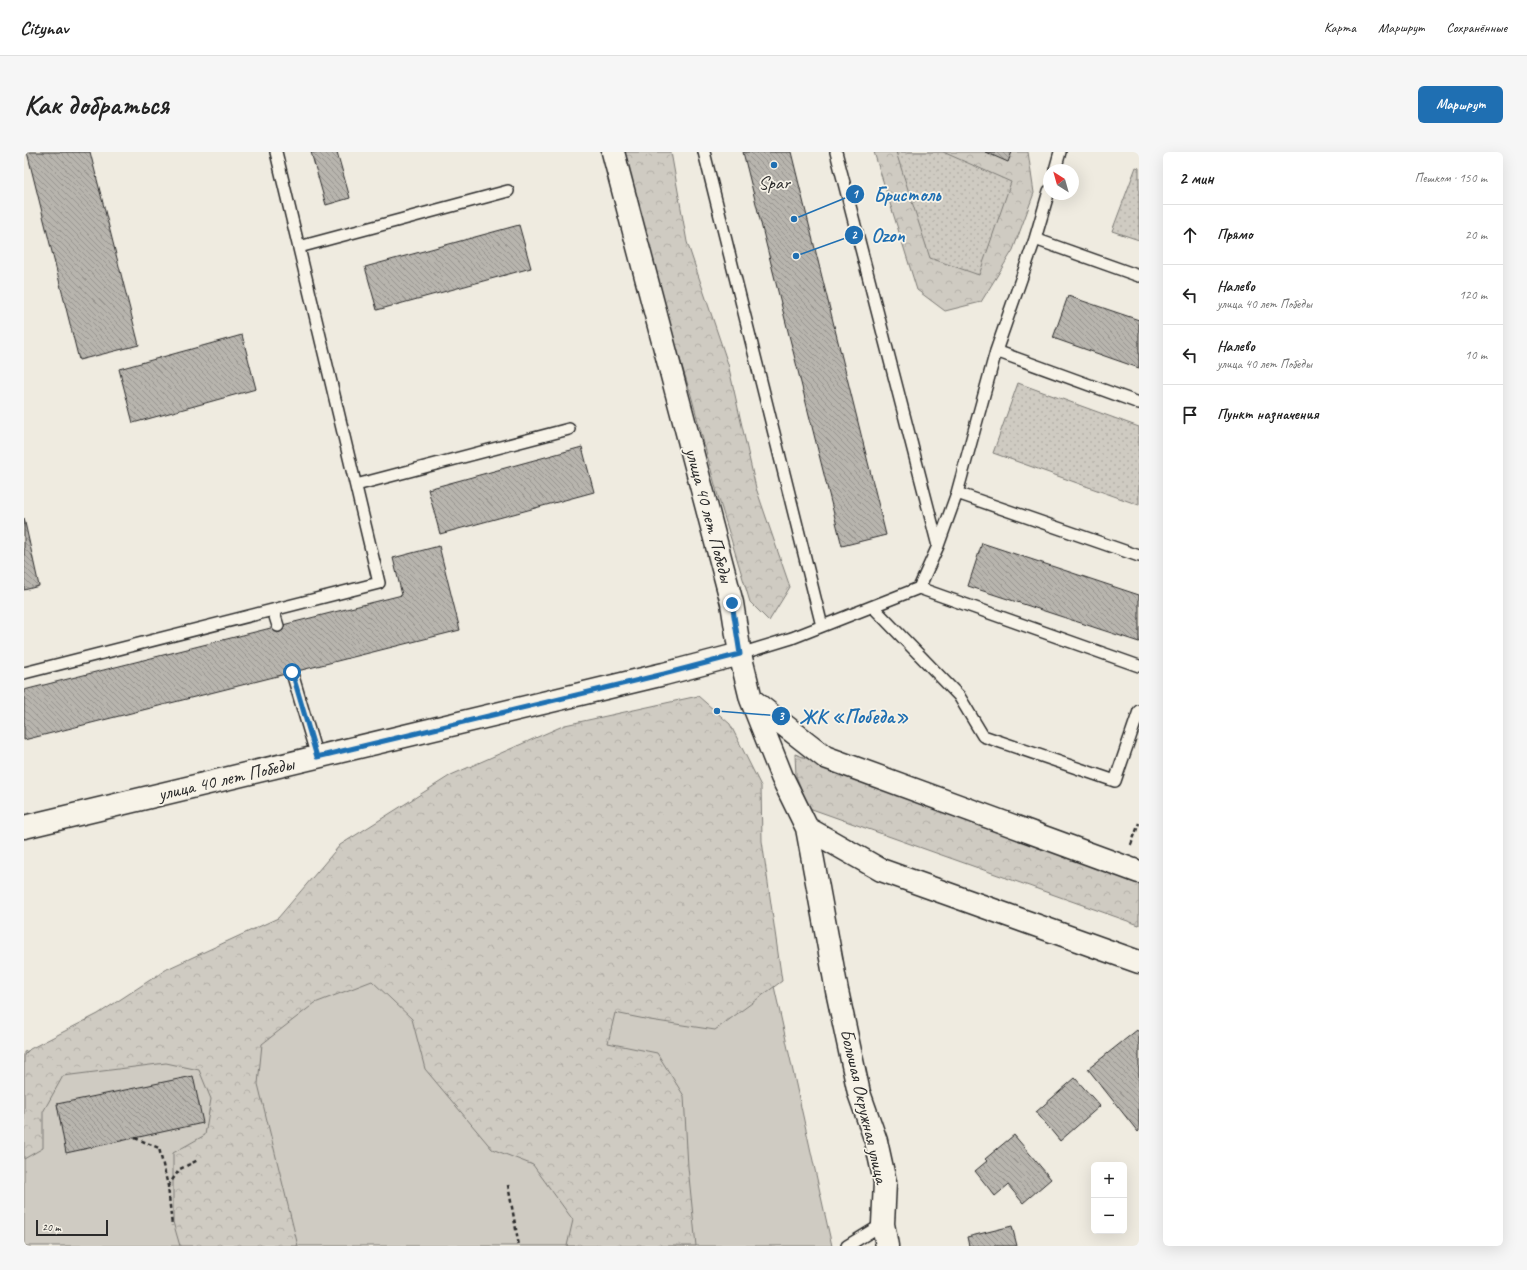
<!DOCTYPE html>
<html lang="ru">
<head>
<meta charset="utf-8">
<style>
	body { margin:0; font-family:Caveat,sans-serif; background:#f6f6f6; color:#222 }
	.controls { position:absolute; right:12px; bottom:12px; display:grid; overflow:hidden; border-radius:6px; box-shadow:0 4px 16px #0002 }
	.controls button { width:36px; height:36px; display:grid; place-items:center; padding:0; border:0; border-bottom:1px solid #e0e0e0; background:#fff; color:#222; font:20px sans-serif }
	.compass { position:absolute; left:1019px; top:12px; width:36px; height:36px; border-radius:50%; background:#fff; box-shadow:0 4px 16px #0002; rotate:323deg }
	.scale { position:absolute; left:12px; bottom:10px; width:72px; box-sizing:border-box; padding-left:4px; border:2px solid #2b2b2b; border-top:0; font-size:11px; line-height:14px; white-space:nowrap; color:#2b2b2b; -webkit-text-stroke:3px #f7f3e8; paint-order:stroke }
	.stop { position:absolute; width:12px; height:12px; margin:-9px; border:3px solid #1f6fb2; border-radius:50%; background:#fff }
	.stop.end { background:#1f6fb2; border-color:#fff; box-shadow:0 1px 4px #0008 }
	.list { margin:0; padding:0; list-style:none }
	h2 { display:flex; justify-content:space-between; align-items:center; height:52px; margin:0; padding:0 16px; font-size:17px }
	h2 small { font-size:13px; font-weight:400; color:#767676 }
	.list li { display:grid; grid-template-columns:26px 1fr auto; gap:12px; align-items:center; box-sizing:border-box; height:60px; padding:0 16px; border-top:1px solid #e0e0e0 }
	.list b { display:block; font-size:15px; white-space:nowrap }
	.list p { margin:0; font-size:13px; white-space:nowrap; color:#767676 }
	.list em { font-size:13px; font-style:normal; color:#767676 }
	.icon { flex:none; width:22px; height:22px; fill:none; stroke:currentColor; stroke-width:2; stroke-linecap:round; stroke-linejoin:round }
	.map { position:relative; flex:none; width:1115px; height:1094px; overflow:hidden; border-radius:6px }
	header { display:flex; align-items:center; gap:24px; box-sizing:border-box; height:56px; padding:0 20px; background:#fff; border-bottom:1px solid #e0e0e0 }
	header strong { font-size:19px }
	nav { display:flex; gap:22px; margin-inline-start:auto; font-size:14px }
	.intro { display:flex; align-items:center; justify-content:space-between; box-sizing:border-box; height:96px; padding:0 24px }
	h1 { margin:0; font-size:28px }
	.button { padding:10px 18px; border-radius:6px; background:#1f6fb2; color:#fff; font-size:14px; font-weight:700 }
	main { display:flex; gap:24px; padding:0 24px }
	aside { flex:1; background:#fff; border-radius:6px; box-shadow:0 4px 16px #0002 }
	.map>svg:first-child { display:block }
	.green { fill:#cfcbc2; stroke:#7d7b76 }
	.forest { fill:url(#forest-crowns); stroke:#7d7b76 }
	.park { fill:url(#park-dots); stroke:#7d7b76 }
	.building { fill:url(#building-back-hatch); stroke:#2b2b2b }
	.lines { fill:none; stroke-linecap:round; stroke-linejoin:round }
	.service-casing { stroke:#2b2b2b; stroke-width:14 }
	.minor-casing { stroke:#2b2b2b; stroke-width:25 }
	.path { stroke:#2b2b2b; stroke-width:2.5; stroke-dasharray:4 3; stroke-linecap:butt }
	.service { stroke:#f7f3e8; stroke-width:11 }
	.minor { stroke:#f7f3e8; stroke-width:22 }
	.route { stroke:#1f6fb2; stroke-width:5 }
	.poi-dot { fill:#1f6fb2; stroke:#f7f3e8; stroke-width:1.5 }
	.labels { text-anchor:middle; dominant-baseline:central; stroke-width:3.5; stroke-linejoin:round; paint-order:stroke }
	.poi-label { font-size:19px; fill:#2b2b2b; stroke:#f7f3e8 }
	.street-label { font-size:19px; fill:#2b2b2b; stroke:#f7f3e8 }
	.leader { fill:none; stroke:#1f6fb2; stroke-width:1.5 }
	.callout-dot { fill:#1f6fb2; stroke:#f7f3e8; stroke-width:1.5 }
	.mark-label { font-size:12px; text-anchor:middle; font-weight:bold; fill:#fff }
	.callout-label { font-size:20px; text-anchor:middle; font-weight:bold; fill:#1f6fb2; stroke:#f7f3e8; stroke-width:3.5; stroke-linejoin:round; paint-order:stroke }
</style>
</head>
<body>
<header>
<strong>Citynav</strong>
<nav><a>Карта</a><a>Маршрут</a><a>Сохранённые</a></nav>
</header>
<div class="intro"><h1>Как добраться</h1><a class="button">Маршрут</a></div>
<main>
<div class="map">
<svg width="1115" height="1094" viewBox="0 0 1115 1094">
	<defs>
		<pattern id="forest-crowns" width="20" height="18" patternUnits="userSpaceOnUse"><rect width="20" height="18" fill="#cfcbc2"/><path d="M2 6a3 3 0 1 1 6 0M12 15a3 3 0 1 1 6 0" fill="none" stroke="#b2aea7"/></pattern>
		<pattern id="park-dots" width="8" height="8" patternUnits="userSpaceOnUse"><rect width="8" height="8" fill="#cfcbc2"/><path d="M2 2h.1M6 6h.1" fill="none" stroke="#b2aea7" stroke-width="1.8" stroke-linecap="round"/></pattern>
		<pattern id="building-back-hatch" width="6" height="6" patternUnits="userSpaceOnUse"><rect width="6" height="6" fill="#b8b5ae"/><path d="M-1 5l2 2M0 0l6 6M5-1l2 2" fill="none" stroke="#96938e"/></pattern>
	</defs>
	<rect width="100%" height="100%" fill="#efebe0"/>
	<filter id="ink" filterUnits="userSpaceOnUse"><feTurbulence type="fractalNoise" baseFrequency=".025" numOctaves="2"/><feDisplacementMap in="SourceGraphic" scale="8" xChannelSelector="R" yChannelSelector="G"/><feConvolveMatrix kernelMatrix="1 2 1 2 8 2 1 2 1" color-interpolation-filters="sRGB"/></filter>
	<g filter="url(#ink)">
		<!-- green -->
		<path class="green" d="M716,682L808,1094H0V900Z"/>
		<!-- forest -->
		<path class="forest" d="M600,0H647L663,90L704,212L732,336L766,435L745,469L726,450L694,344L667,243L638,149Z
			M850,0H1004L1010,41L989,98L957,150L921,159L893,138Z
			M674,544L706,572L737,634L738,689L758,829L691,878L626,868L591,861L584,891L633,901L660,944L664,1015L672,1094H543L549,1068L509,1013L468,997L401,917L388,867L348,829L291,851L238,892L234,932L274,1094H156L149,1070V1001L181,983L187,947L175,918L142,911L39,924L19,960V996L0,1007V903L6,897L74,862L143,817L254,766L316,693L427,623L541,573Z
			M771,602L1115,727V773L785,656L772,624Z"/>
		<!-- park -->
		<path class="park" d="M872,0H919L987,30L955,123L906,106Z
			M1112,15L1115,16V88L1088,79Z
			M994,231L1115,275V353L969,301Z"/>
		<!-- building -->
		<path class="building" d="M3,0H66L115,193L55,208Z
			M287,0H313L326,46L302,53Z
			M719,0H767L862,383L818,394Z
			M961,0H988L984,10Z
			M495,73L507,116L353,158L341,115Z
			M1044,144L1115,168V216L1029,186Z
			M218,183L232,237L109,271L95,217Z
			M558,295L570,340L416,382L404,337Z
			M0,366L15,434L0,438Z
			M958,391L1115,443V490L944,434Z
			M415,394L436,478L0,588V538L378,443L369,406Z
			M1113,878L1115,881V979L1114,980L1064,917Z
			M169,924L179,971L42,1001L33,952Z
			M1051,926L1076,954L1036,989L1012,960Z
			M990,983L1027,1027L999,1051L984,1033L971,1044L951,1019L963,1009L961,1007Z
			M988,1074L993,1094H945L943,1085Z"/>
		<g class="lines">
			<!-- service casing -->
			<g class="service-casing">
				<path id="service" d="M680,0L798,474
					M812,0L914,394
					M1031,18L1036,0
					M1011,87L1115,124
					M275,95L484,39
					M972,199L1115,251
					M332,333L545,277
					M933,341L1115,404
					M895,436L1115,514
					M849,455L935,544L959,584L1091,629L1115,559
					M249,458L254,474
					M716,502L768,486L895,436L914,394L933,341L972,199L1011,87L1025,39
					M0,521L355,431L252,0
					M268,521L293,605
					M823,1094L859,1072"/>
			</g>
			<!-- minor casing -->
			<g class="minor-casing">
				<path id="minor" d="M589,0L708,451L716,502L727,547L758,625L783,676L813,839L835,941L852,989L861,1030L859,1072L863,1094
					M728,548L801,605L1115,720
					M0,675L640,522L716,502
					M783,676L857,718L1115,810"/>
			</g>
			<!-- path -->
			<path class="path" d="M1107,693L1115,671
				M111,986L135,996L144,1034L148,1074
				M484,1033L495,1094
				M144,1034L156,1017L174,1008"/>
			<!-- service -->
			<use href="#service" class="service"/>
			<!-- minor -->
			<use href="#minor" class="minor"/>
		</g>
	</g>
	<g class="lines" filter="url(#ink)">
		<!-- route -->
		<path class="route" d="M268,520L293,605L640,522L716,502L708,451"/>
	</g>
	<!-- markers -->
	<circle class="poi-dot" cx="750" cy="13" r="4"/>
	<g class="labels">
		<!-- poi labels -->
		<g class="poi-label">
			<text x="750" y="31">Spar</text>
		</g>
		<!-- street labels -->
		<g class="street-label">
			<text transform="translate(685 363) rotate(75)">улица 40 лет Победы</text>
			<text transform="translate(202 627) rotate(-13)">улица 40 лет Победы</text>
			<text transform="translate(840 954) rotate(77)">Большая Окружная улица</text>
		</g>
	</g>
	<!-- callouts -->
	<path class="leader" d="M770 67L831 42M772 104L830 83M693 559L757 564"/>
	<g class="callout-dot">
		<circle cx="770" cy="67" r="4"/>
		<circle cx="772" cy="104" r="4"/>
		<circle cx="693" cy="559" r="4"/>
		<circle cx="831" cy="42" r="10"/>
		<circle cx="830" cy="83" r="10"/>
		<circle cx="757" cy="564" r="10"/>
	</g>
	<g class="mark-label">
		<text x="831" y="46">1</text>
		<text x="830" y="87">2</text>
		<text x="757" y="568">3</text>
	</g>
	<g class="callout-label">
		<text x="883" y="49">Бристоль</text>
		<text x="864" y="90">Ozon</text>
		<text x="830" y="571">ЖК «Победа»</text>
	</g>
</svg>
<div class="controls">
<button>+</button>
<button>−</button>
</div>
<svg class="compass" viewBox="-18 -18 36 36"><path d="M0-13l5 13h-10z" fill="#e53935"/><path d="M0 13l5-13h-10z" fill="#767676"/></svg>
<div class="scale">20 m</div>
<div class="stop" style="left:268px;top:520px"></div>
<div class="stop end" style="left:708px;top:451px"></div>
</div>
<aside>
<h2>2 мин<small>Пешком · 150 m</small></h2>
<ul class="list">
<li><svg class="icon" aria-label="ahead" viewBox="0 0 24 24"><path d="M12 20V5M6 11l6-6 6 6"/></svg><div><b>Прямо</b></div><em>20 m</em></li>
<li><svg class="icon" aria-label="left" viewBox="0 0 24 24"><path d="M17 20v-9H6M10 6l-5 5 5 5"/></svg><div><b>Налево</b><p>улица 40 лет Победы</p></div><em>120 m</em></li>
<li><svg class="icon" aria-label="left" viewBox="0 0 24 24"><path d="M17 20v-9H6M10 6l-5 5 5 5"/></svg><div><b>Налево</b><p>улица 40 лет Победы</p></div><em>10 m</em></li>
<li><svg class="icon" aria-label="arrive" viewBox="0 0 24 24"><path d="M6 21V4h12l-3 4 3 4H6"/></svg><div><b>Пункт назначения</b></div></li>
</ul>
</aside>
</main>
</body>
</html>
